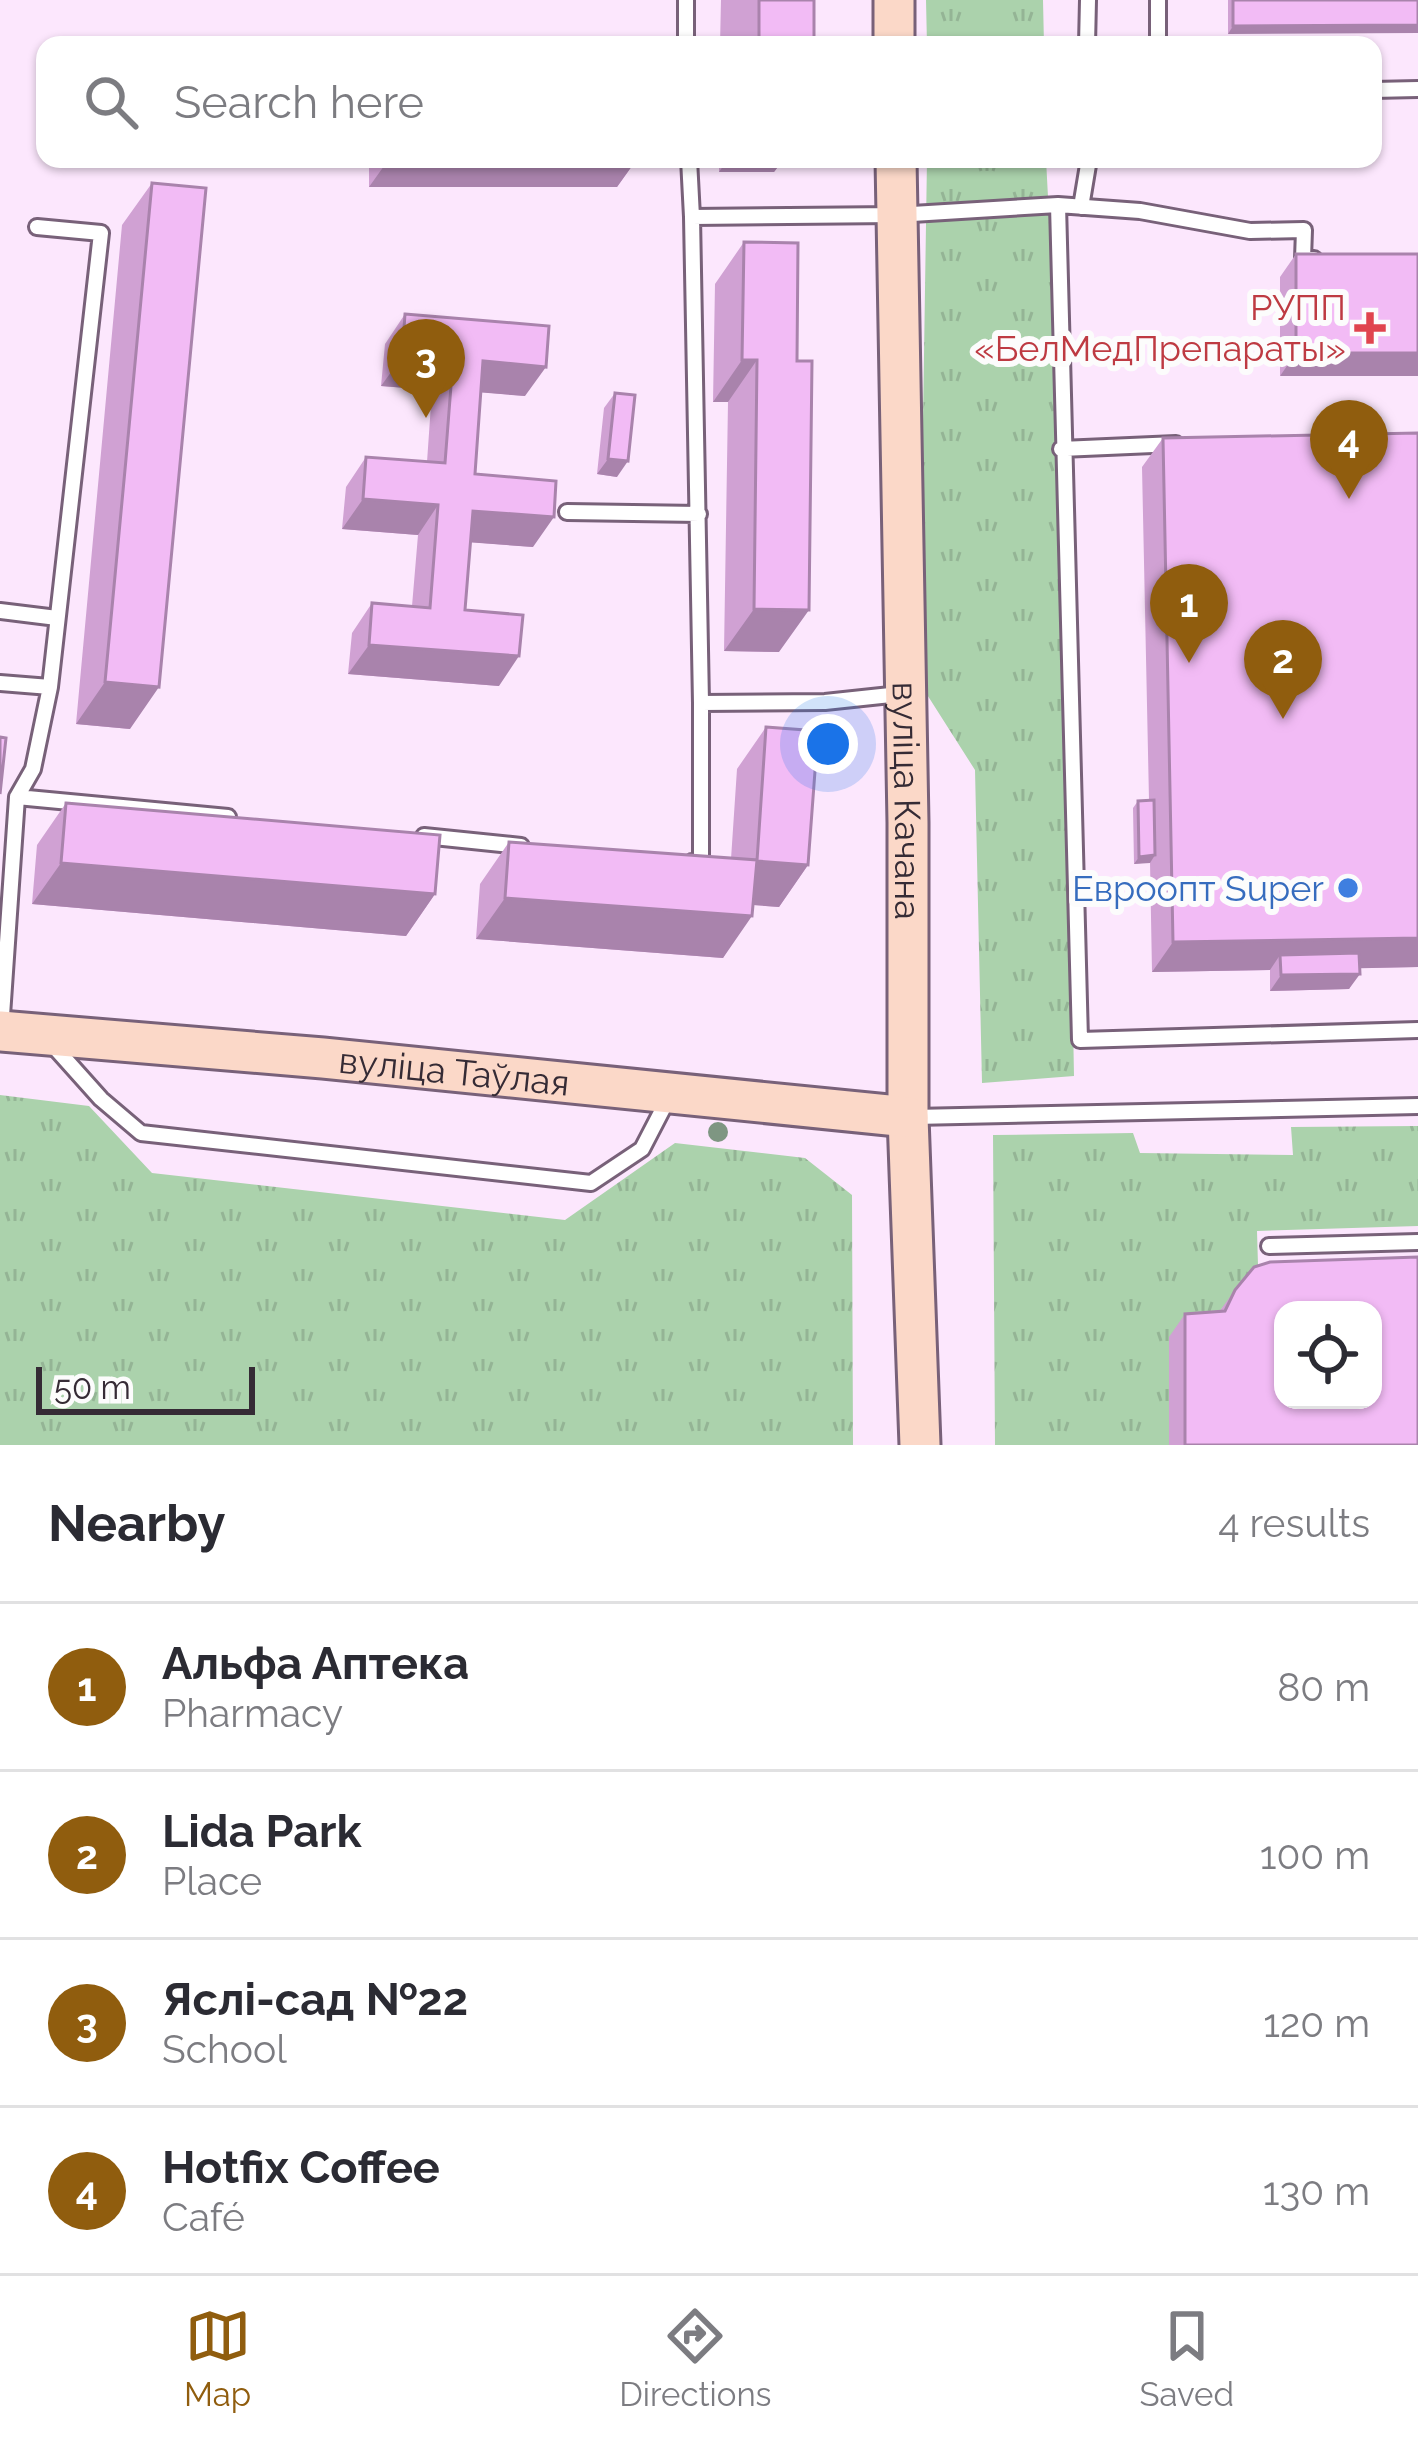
<!DOCTYPE html>
<html lang="en">
<head>
<meta charset="utf-8">
<style>
	body { margin:0; font-family:Raleway,sans-serif; background:#f7f7f7; color:#2b2b33 }
	.controls { position:absolute; right:36px; bottom:36px; display:grid; overflow:hidden; border-radius:24px; box-shadow:0 3px 9px #0004 }
	.controls button { width:108px; height:108px; display:grid; place-items:center; padding:0; border:0; border-bottom:3px solid #e1e1e2; background:#fff; color:#2b2b33; font:60px sans-serif }
	.scale { position:absolute; left:36px; bottom:30px; width:219px; box-sizing:border-box; padding-left:12px; border:6px solid #352b35; border-top:0; font-size:33px; line-height:42px; white-space:nowrap; color:#352b35; -webkit-text-stroke:9px #fcfcfc; paint-order:stroke }
	.you { position:absolute; left:828px; top:744px; width:42px; height:42px; margin:-30px; border:9px solid #fff; border-radius:50%; background:#1a73e8; box-shadow:0 0 0 18px #1a73e833 }
	.badge { display:grid; place-items:center; width:78px; height:78px; border-radius:50%; background:#905d0e; color:#fff; font-size:39px; font-weight:700 }
	.pin { position:absolute; translate:-50% -99px; filter:drop-shadow(0 3px 6px #0008) }
	.pin::after { content:''; position:absolute; top:63px; width:42px; height:36px; background:inherit; clip-path:polygon(0 0,100% 0,50% 100%) }
	.list { margin:0; padding:0; list-style:none }
	h2 { display:flex; justify-content:space-between; align-items:center; height:156px; margin:0; padding:0 48px; font-size:51px }
	h2 small { font-size:39px; font-weight:400; color:#7c7c81 }
	.list li { display:grid; grid-template-columns:78px 1fr auto; gap:36px; align-items:center; box-sizing:border-box; height:168px; padding:0 48px; border-top:3px solid #e1e1e2 }
	.list b { display:block; font-size:45px; white-space:nowrap }
	.list p { margin:0; font-size:39px; white-space:nowrap; color:#7c7c81 }
	.list em { font-size:39px; font-style:normal; color:#7c7c81 }
	.icon { flex:none; width:66px; height:66px; fill:none; stroke:currentColor; stroke-width:2; stroke-linecap:round; stroke-linejoin:round }
	.map { position:relative; flex:none; width:1418px; height:1445px; overflow:hidden }
	.search { position:absolute; background:#fff; box-shadow:0 3px 9px #0004; left:36px; right:36px; top:36px; height:132px; display:flex; align-items:center; gap:30px; box-sizing:border-box; padding:0 42px; border-radius:24px; color:#7c7c81; font-size:45px }
	.sheet { height:828px; background:#fff }
	nav { display:flex; justify-content:space-around; align-items:center; box-sizing:border-box; height:168px; border-top:3px solid #e1e1e2; background:#fff; font-size:33px; color:#7c7c81 }
	nav a { display:grid; justify-items:center; gap:6px }
	nav .on { color:#905d0e }
	.map>svg:first-child { display:block }
	.grass { fill:url(#grass-tufts) }
	.lines { fill:none; stroke-linecap:round; stroke-linejoin:round }
	.lane-casing { stroke:#786179; stroke-width:20 }
	.secondary-casing { stroke:#786179; stroke-width:45 }
	.lane { stroke:#fff; stroke-width:14 }
	.secondary { stroke:#fbd8c8; stroke-width:39 }
	.tree { fill:#7e9682 }
	.wall { fill:#d0a1d3 }
	.shaded-wall { fill:#a983ac }
	.building { fill:#f2bbf5; stroke:#a983ac; stroke-width:3; fill-rule:evenodd }
	.health-dot { fill:#e0444e; stroke:#fcfcfc; stroke-width:4.5 }
	.shop-dot { fill:#3f7fe0; stroke:#fcfcfc; stroke-width:4.5 }
	.labels { text-anchor:middle; dominant-baseline:central; stroke-width:12; stroke-linejoin:round; paint-order:stroke }
	.health-label { font-size:36px; fill:#be3a42; stroke:#fcfcfc; text-anchor:end }
	.street-label { font-size:36px; fill:#352b35; stroke:#fcfcfc }
	.shop-label { font-size:36px; fill:#366cbe; stroke:#fcfcfc; text-anchor:end }
</style>
</head>
<body>
<div class="map">
<svg width="1418" height="1445" viewBox="0 0 1418 1445">
	<defs>
		<pattern id="grass-tufts" width="24" height="20" patternUnits="userSpaceOnUse" patternTransform="scale(3)"><rect width="24" height="20" fill="#abd2ac"/><path d="M3 7l-1-3M5 7V3M7 7l1-3M15 17l-1-3M17 17v-4M19 17l1-3" fill="none" stroke="#94b495"/></pattern>
	</defs>
	<rect width="100%" height="100%" fill="#fce7fd"/>
	<!-- grass -->
	<path class="grass" d="M926,0H1043L1044,45H927Z
		M927,159H1046L1063,482L1074,1076L982,1083L975,770L919,682Z
		M0,1095L89,1106L152,1173L565,1220L675,1143L805,1158L852,1195L853,1445H0Z
		M1418,1126V1226L1257,1231L1258,1265L1418,1261L1238,1289L1219,1312L1169,1445H995L993,1135L1133,1133L1140,1153L1293,1155L1291,1127Z"/>
	<g class="lines">
		<!-- lane casing -->
		<g class="lane-casing">
			<path id="lane" d="M686,0V45
				M1158,0V45
				M1087,45L1088,0
				M1373,90L1418,89
				M689,159L692,217
				M1058,205L1080,1040L1418,1030
				M1081,207L1089,159
				M1061,449L1176,444
				M567,512L699,514
				M0,611L57,618
				M0,683L50,687
				M900,694L825,702L701,703L692,217L896,215L1058,205L1140,211L1250,231L1304,230L1303,259H1314
				M17,797L228,817
				M424,836L521,846
				M692,862L701,863V703
				M1,1030L17,797L33,769L50,687L101,233L37,227
				M50,1042L101,1099L141,1133L591,1183L642,1149L670,1095
				M914,1117L1418,1106
				M1269,1246L1418,1242"/>
		</g>
		<!-- secondary casing -->
		<g class="secondary-casing">
			<g id="secondary">
				<path d="M894,0V45"/>
				<path id="s1" d="M896,159L908,823V1117L920,1445"/>
				<path id="s2" d="M0,1031L323,1058L908,1117"/>
			</g>
		</g>
		<!-- lane -->
		<use href="#lane" class="lane"/>
		<!-- secondary -->
		<use href="#secondary" class="secondary"/>
	</g>
	<!-- trees -->
	<circle class="tree" cx="718" cy="1132" r="10"/>
	<!-- wall -->
	<path class="wall" d="M721,0H814V45H720Z
		M1228,0H1418L1228,34Z
		M369,159H637L617,187H369Z
		M719,159H784L774,172H719Z
		M152,183L130,729L76,724L122,225Z
		M744,242L798,243L779,652L724,651L728,402H713L715,284Z
		M1296,254H1418L1280,376V277Z
		M405,314L525,396L481,392L475,474L533,547L470,542L465,610L499,686L348,674L352,633L372,603L412,606L418,535L342,529L346,487L366,457L427,462L432,390L381,386L385,344Z
		M615,393L617,477L597,474L604,408Z
		M1418,433V967L1360,968L1349,989L1270,991V970L1152,972L1150,862L1134,864L1133,808L1138,801L1149,800L1142,467L1163,438Z
		M766,727L808,865L779,907L753,905L723,958L476,939L480,884L509,842L731,859L737,769Z
		M66,803L435,894L406,936L32,904L37,845Z
		M1235,1290L1418,1445H1169V1337L1185,1314L1219,1312Z"/>
	<!-- shaded-wall -->
	<path class="shaded-wall" d="M1418,25V33L1228,34L1233,26Z
		M389,159H637L617,187H369Z
		M728,159H784L774,172H719Z
		M1296,353H1418V376H1280Z
		M402,357L453,360L432,390L381,386Z
		M742,360H757L728,402H713Z
		M483,361L546,367L525,396L463,391Z
		M608,459L628,461L617,477L597,474Z
		M363,499L438,505L418,535L342,529Z
		M473,511L554,517L533,547L452,541Z
		M754,609L809,610L779,652L724,651Z
		M369,645L519,656L499,686L348,674Z
		M105,682L159,687L130,729L76,724Z
		M1155,855L1150,863L1134,864L1139,857Z
		M757,861L808,865L779,907L727,903Z
		M61,863L435,894L406,936L32,904Z
		M505,898L752,916L723,958L476,939Z
		M1418,938V967L1280,970V955L1270,970L1152,972L1173,942Z
		M1360,974L1349,989L1270,991L1281,975Z"/>
	<!-- building -->
	<path class="building" d="M759,0H814V45H759Z
		M1233,0H1418V25L1233,26Z
		M152,183L206,188L159,687L105,682Z
		M744,242L798,243L797,361H812L809,610L754,609L757,360H742Z
		M1296,254H1418V353H1296Z
		M405,314L549,326L546,367L483,361L475,474L556,481L554,517L473,511L465,610L523,615L519,656L369,645L372,603L430,608L438,505L363,499L366,457L445,463L453,360L402,357Z
		M615,393L635,395L628,461L608,459Z
		M1418,433V938L1173,942L1163,438Z
		M766,727L818,731L808,865L757,861Z
		M0,737L6,738L0,794Z
		M1154,800L1155,855L1139,857L1138,801Z
		M66,803L440,835L435,894L61,863Z
		M509,842L757,860L752,916L505,898Z
		M1359,953L1360,974L1281,975L1280,955Z
		M1418,1257V1445H1185V1314L1225,1311L1235,1290L1254,1267L1270,1262ZM1283,1310H1373V1400H1283Z"/>
	<!-- markers -->
	<path class="health-dot" d="M1364 310h12v12h12v12h-12v12h-12v-12h-12v-12h12z"/>
	<circle class="shop-dot" cx="1348" cy="888" r="12"/>
	<g class="labels">
		<!-- health labels -->
		<g class="health-label">
			<text x="1346" y="307">РУПП<tspan x="1346" dy="41">«БелМедПрепараты»</tspan></text>
		</g>
		<!-- street labels -->
		<g class="street-label">
			<text stroke="none"><textPath href="#s1" startOffset="642">вуліца Качана</textPath></text>
			<text stroke="none"><textPath href="#s2" startOffset="456">вуліца Таўлая</textPath></text>
		</g>
		<!-- shop labels -->
		<g class="shop-label">
			<text x="1324" y="888">Евроопт Super</text>
		</g>
	</g>
</svg>
<div class="controls">
<button><svg class="icon" aria-label="locate" viewBox="0 0 24 24"><circle cx="12" cy="12" r="6"/><path d="M12 2v4M12 18v4M2 12h4M18 12h4"/></svg></button>
</div>
<div class="scale">50 m</div>
<div class="you"></div>
<div class="pin badge" style="left:1189px;top:663px">1</div>
<div class="pin badge" style="left:1283px;top:719px">2</div>
<div class="pin badge" style="left:426px;top:418px">3</div>
<div class="pin badge" style="left:1349px;top:499px">4</div>
<div class="search"><svg class="icon" aria-label="search" viewBox="0 0 24 24"><circle cx="10" cy="10" r="6"/><path d="M15 15l6 6"/></svg>Search here</div>
</div>
<section class="sheet">
<h2>Nearby<small>4 results</small></h2>
<ul class="list">
<li><span class="badge">1</span><div><b>Альфа Аптека</b><p>Pharmacy</p></div><em>80 m</em></li>
<li><span class="badge">2</span><div><b>Lida Park</b><p>Place</p></div><em>100 m</em></li>
<li><span class="badge">3</span><div><b>Яслі-сад №22</b><p>School</p></div><em>120 m</em></li>
<li><span class="badge">4</span><div><b>Hotfix Coffee</b><p>Café</p></div><em>130 m</em></li>
</ul>
</section>
<nav>
<a class="on"><svg class="icon" aria-label="map" viewBox="0 0 24 24"><path d="M3 6l6-2 6 2 6-2v14l-6 2-6-2-6 2zM9 4v14M15 6v14"/></svg>Map</a>
<a><svg class="icon" aria-label="directions" viewBox="0 0 24 24"><path d="M12 3l9 9-9 9-9-9zM9 14v-3h6M13 9l2 2-2 2"/></svg>Directions</a>
<a><svg class="icon" aria-label="saved" viewBox="0 0 24 24"><path d="M7 4h10v16l-5-4-5 4z"/></svg>Saved</a>
</nav>
</body>
</html>
